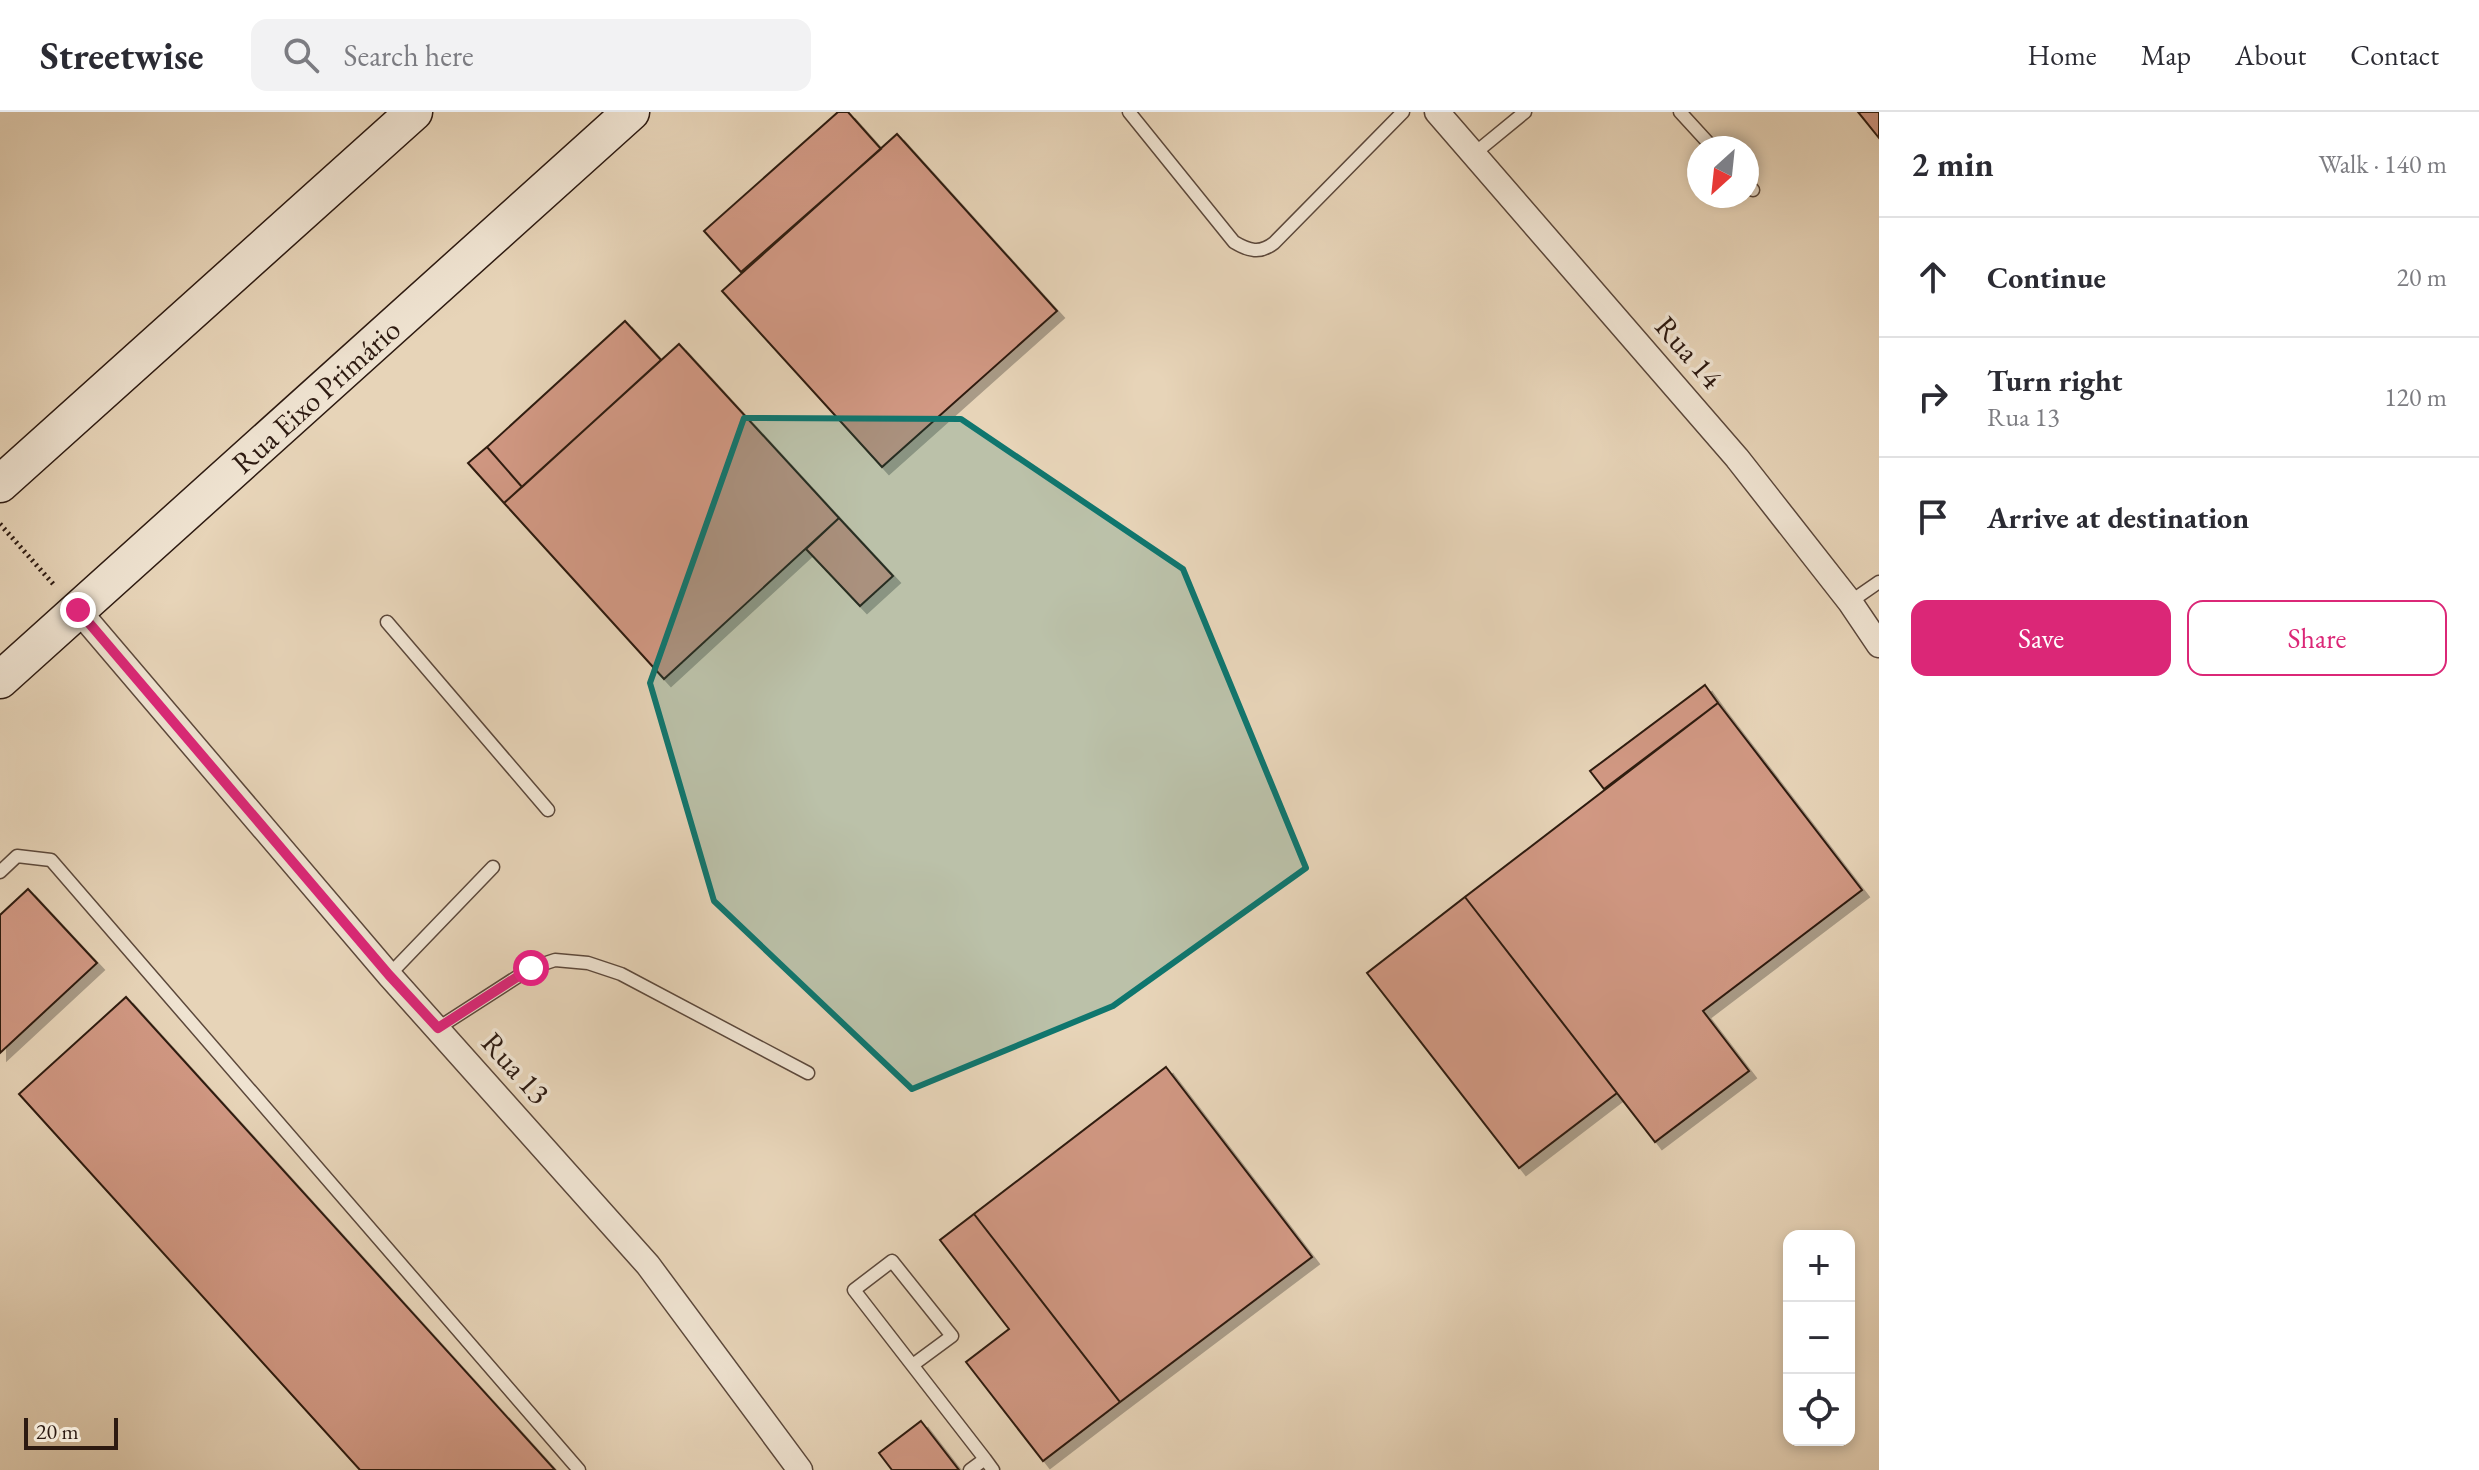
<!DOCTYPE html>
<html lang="en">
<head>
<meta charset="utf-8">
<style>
	body { margin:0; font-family:"EB Garamond",serif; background:#f2f2f3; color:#2b2b33 }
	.controls { position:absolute; right:24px; bottom:24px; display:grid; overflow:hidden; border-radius:16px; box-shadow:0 4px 12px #0003 }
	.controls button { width:72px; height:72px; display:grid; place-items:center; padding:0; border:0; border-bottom:2px solid #e1e1e2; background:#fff; color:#2b2b33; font:40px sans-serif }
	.compass { position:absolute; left:1687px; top:24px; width:72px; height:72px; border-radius:50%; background:#fff; box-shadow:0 4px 12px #0003; rotate:207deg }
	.scale { position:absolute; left:24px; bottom:20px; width:94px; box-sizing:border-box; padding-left:8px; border:4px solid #2d1a11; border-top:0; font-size:22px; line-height:28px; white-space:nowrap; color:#2d1a11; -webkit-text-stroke:6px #efe3d1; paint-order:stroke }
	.stop { position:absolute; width:24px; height:24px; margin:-18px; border:6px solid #db2777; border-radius:50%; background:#fff }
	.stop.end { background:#db2777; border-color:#fff; box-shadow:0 2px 8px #0008 }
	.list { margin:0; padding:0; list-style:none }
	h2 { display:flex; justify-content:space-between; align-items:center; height:104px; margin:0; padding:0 32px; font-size:34px }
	h2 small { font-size:26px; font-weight:400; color:#7c7c81 }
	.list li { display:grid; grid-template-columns:52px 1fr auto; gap:24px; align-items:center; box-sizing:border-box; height:120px; padding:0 32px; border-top:2px solid #e1e1e2 }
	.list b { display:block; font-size:30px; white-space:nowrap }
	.list p { margin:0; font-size:26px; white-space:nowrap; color:#7c7c81 }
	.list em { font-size:26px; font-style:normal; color:#7c7c81 }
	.actions { display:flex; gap:16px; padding:24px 32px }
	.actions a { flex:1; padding:18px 0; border:2px solid #db2777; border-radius:16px; text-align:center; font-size:28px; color:#db2777 }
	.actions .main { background:#db2777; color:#fff }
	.icon { flex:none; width:44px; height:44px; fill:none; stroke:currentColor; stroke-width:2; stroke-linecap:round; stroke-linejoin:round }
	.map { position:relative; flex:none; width:1879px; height:1358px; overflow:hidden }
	header { display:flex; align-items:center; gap:48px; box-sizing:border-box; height:112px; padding:0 40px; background:#fff; border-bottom:2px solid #e1e1e2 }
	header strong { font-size:38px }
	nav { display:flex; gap:44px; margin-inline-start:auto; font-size:28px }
	.search { width:560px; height:72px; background:#f2f2f3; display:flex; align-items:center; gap:20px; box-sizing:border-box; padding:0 28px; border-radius:16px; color:#7c7c81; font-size:30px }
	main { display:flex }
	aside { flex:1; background:#fff }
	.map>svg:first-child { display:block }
	.building { fill:#d19883; stroke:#2d1a11; stroke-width:2; filter:url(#shadow) }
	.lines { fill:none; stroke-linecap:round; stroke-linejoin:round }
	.lane-casing { stroke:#5c483b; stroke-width:15 }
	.street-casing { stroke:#5c483b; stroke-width:27 }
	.secondary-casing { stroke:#2d1a11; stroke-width:39 }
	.path { stroke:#2d1a11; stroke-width:5; stroke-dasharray:2 4; stroke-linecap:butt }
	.lane { stroke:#efe3d1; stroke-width:12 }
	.street { stroke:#efe3d1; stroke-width:24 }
	.secondary { stroke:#efe3d1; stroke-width:36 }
	.route { stroke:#db2777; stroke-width:10 }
	.marked { fill:#0f766e; fill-opacity:0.2; stroke:#0f766e; stroke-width:6; stroke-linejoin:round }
	.labels { text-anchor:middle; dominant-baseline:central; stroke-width:7; stroke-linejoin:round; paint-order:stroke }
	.street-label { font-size:30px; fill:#2d1a11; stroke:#efe3d1 }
</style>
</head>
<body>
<header>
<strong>Streetwise</strong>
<div class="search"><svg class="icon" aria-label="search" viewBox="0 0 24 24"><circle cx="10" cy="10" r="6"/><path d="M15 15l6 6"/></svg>Search here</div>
<nav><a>Home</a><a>Map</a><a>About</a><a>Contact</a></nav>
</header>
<main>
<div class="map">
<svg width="1879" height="1358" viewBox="0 0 1879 1358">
	<defs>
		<filter id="shadow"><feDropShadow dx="7" dy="7" stdDeviation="0" flood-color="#0004"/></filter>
	</defs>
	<rect width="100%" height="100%" fill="#e7d4b8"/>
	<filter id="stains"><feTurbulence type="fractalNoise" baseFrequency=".0025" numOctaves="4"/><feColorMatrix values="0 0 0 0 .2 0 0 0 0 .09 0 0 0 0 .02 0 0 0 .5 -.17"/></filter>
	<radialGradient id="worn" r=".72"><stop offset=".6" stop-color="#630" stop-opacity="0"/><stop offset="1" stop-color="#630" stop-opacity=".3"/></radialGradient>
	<!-- building -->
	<path class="building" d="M838,0H848L881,37L741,160L704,119Z
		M1858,0H1879V26Z
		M897,22L1057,199L882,355L722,179Z
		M625,209L661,248L522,375L487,335Z
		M679,232L839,406L664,567L504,391Z
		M487,335L522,375L504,391L468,351Z
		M839,406L893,464L860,494L806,437Z
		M1705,573L1718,591L1604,677L1590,659Z
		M1718,591L1862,778L1703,899L1749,959L1655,1030L1465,785Z
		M28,777L97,851L0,941V803Z
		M1465,785L1617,981L1519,1056L1367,861Z
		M126,885L555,1358H360L19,982Z
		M1166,955L1312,1145L1120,1290L974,1102Z
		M974,1102L1120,1290L1043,1349L966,1250L1009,1217L940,1128Z
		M921,1309L959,1358H892L879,1341Z"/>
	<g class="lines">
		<!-- lane casing -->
		<g class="lane-casing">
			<path id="lane" d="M1129,0L1234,130C1249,139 1260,142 1274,131L1403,0
				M1680,0L1713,36
				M1475,41L1525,0
				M1747,72L1753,78
				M1850,490L1879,470
				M387,510L548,698
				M0,760L17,744L51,748L579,1358
				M389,863L493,755
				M438,916L531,856L555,848L588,851L621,862L808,961
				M914,1252L952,1224L892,1149L854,1178L985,1347
				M970,1358L985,1347L993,1358"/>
		</g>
		<!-- street casing -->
		<g class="street-casing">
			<path id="street" d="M1437,0L1737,346L1850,490L1879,533
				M78,498L389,863L648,1153L800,1358"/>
		</g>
		<!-- secondary casing -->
		<g class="secondary-casing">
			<path id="secondary" d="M0,372L414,0
				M0,568L631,0"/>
		</g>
		<!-- path -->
		<path class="path" d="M0,412L55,474"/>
		<!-- lane -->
		<use href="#lane" class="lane"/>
		<!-- street -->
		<use href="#street" class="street"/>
		<!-- secondary -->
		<use href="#secondary" class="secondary"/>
	</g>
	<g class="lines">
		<!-- route -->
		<path class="route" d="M78,498L389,863L438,916L531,856"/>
	</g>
	<!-- marked area -->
	<path class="marked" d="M744,306L961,307L1183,457L1306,756L1113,894L912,977L714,789L650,571Z"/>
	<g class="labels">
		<!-- street labels -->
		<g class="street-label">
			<text transform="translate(1689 240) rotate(49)">Rua 14</text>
			<text transform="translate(316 284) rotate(-42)">Rua Eixo Primário</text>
			<text transform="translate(516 956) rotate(48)">Rua 13</text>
		</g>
	</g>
	<rect width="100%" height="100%" filter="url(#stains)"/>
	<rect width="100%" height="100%" fill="url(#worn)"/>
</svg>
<div class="controls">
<button>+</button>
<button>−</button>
<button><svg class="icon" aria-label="locate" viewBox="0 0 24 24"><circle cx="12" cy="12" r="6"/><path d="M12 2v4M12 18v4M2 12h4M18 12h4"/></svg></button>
</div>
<svg class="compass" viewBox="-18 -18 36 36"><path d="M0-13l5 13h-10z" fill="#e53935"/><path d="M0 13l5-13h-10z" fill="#7c7c81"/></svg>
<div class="scale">20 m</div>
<div class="stop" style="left:531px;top:856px"></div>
<div class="stop end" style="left:78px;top:498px"></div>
</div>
<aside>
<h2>2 min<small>Walk · 140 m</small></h2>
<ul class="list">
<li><svg class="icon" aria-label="ahead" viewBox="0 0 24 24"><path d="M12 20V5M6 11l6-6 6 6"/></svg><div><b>Continue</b></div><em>20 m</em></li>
<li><svg class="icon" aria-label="right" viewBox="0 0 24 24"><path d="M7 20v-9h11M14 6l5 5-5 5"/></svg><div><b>Turn right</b><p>Rua 13</p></div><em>120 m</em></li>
<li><svg class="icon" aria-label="arrive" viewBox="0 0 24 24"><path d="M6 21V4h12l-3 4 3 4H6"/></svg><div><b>Arrive at destination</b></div></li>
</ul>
<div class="actions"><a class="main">Save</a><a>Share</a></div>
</aside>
</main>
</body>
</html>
